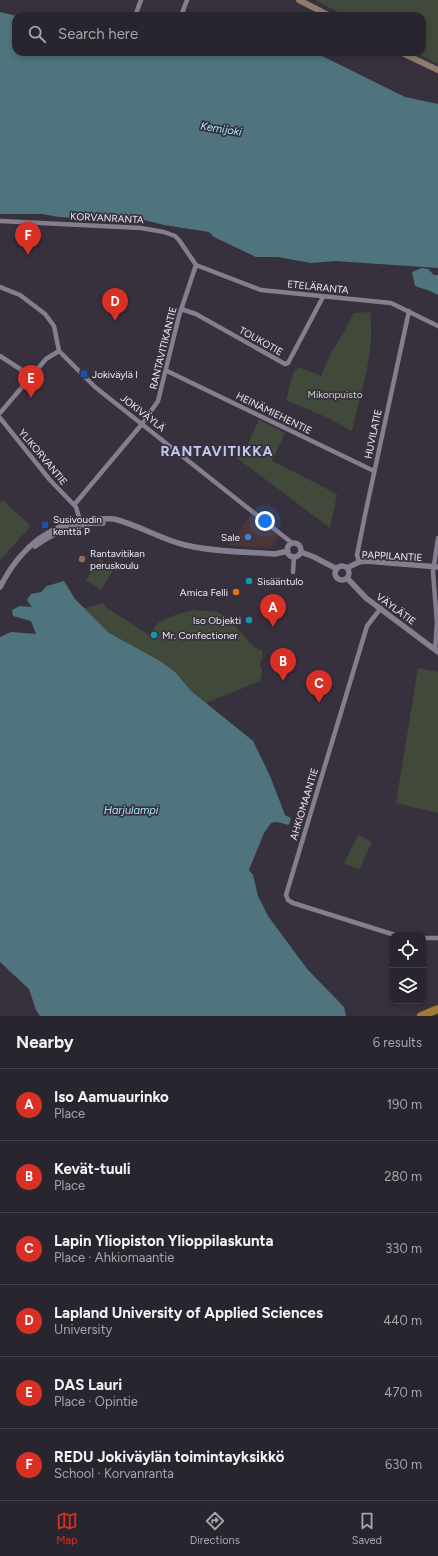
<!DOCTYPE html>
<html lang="en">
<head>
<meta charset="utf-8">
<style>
	body { margin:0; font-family:Figtree,sans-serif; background:#312d36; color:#f1f3f6 }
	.controls { position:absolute; right:12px; bottom:12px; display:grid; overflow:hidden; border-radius:8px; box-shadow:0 2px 6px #0003 }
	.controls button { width:36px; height:36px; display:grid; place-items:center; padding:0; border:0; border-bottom:1px solid #45424a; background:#29252e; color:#f1f3f6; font:20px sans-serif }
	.you { position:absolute; left:265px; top:521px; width:14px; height:14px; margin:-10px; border:3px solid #fff; border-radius:50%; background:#1a73e8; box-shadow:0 0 0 6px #1a73e833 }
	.badge { display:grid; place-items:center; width:26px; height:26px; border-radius:50%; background:#d93025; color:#fff; font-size:13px; font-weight:700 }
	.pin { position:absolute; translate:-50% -33px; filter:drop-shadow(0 1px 2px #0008) }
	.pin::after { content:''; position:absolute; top:21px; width:14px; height:12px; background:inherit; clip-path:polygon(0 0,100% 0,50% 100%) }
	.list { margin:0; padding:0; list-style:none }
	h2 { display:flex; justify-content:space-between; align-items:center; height:52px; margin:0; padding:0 16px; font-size:17px }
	h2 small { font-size:13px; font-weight:400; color:#a5a5aa }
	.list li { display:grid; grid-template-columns:26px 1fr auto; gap:12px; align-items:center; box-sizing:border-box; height:72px; padding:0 16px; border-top:1px solid #45424a }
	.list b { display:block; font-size:15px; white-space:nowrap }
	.list p { margin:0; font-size:13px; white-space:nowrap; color:#a5a5aa }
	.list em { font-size:13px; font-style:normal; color:#a5a5aa }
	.icon { flex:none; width:22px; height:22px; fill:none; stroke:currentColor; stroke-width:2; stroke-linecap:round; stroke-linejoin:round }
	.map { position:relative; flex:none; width:438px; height:1016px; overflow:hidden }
	.search { position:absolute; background:#29252e; box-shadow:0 2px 6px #0003; left:12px; right:12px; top:12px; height:44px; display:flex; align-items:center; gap:10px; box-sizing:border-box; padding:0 14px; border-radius:12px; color:#a5a5aa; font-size:15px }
	.sheet { height:484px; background:#29252e }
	nav { display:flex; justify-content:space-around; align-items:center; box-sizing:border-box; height:56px; border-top:1px solid #45424a; background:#29252e; font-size:11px; color:#a5a5aa }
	nav a { display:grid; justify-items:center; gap:2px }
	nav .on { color:#d93025 }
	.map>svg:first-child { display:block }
	.commercial { fill:#4b3635 }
	.green { fill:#414a3a }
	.water { fill:#4f747d }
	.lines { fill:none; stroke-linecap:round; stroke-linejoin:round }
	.minor { stroke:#857e8e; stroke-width:4.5 }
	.tertiary { stroke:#857e8e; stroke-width:5.5 }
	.secondary { stroke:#907c6c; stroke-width:6 }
	.trunk { stroke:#a17834; stroke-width:8 }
	.transit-dot { fill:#1a4fb4; stroke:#37313e; stroke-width:1.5 }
	.shop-dot { fill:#3f7fe0; stroke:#37313e; stroke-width:1.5 }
	.education-dot { fill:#8d6e63; stroke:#37313e; stroke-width:1.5 }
	.culture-dot { fill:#0f9aa8; stroke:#37313e; stroke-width:1.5 }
	.food-dot { fill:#e8710a; stroke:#37313e; stroke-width:1.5 }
	.labels { text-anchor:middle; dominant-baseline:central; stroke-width:3.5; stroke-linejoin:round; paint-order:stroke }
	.street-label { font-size:10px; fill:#efebf4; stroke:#37313e }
	.poi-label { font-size:10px; fill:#efebf4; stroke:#37313e; text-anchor:start }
	.park-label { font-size:10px; fill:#c2deac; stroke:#37313e }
	.water-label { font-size:11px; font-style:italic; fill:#a1e8f8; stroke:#37313e }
	.district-label { font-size:14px; font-weight:bold; letter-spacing:1px; fill:#c4c9f4; stroke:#37313e }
</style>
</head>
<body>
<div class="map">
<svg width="438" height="1016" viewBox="0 0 438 1016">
	<rect width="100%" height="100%" fill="#37313e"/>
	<!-- commercial -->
	<path class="commercial" d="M252,514L279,535L269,548L229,545Z"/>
	<!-- green -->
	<path class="green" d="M315,0H438V64L415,52H422V16H346Z
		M370,312C376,353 360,391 352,431L326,417L286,400C291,387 289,377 298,367L321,376L332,351L336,346L354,313Z
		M259,420L285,433L272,461L337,494L330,528L237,458L246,448Z
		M2,500L31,526L0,560V503Z
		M100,559L114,569L101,590L86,580Z
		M75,599L84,608L103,603L107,608L149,635L158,623L175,615L193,610L207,611L217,612L229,619L255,648L261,650L263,654L260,667L262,670L260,681L206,703L253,741L270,776L285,815L57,710Z
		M418,668L438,672V813L396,803Z
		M358,835L372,842L359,870L344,863Z"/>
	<!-- water -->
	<path class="water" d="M0,12L17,16L16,52H185L206,56L227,52H314L405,97L438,104V268L335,261L311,263L278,257H256L214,237L209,232L164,225L140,219L109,214L80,218L59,217L42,214H0Z
		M422,268L428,269L434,275H438V295L430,291L415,286L412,272Z
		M64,581L75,599L109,633L160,661L175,672L191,691L253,741L270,776L285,815L291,818L289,825L277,822L271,823L264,833L249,870L253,875L258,896L268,916L308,970L344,1007L346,1016H40L36,1010L29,989L0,962V637L11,632L36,634L31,621L13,616L12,610L20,606L32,607L27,600L31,594L41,592L47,586Z"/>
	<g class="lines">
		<!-- minor -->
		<path class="minor" d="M135,16L141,0
			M181,16L187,0
			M0,221L141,228L164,232L175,236L179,240L196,265
			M196,265L261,290L391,303L438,326
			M0,287L20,295L45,314L54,326L59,351L95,387L292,543
			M181,309L196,314L285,364L288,363L323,297
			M0,356L31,376
			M167,371L374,471
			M0,413L46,359L59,351
			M0,418L50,480L76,507L81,524
			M74,505L142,424L158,401L179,316L196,265
			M359,562L357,555L365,515L409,311
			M293,572L294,556
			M381,608L367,626L286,895L288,900L293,903L395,935
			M435,650L437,623L433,572L438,538
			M423,938H438"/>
		<!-- tertiary -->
		<path class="tertiary" d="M287 550a7 7 0 1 1 14 0a7 7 0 1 1-14 0Z
			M35,546C54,532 79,522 103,523
			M301,552L314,557L337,569
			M335 573a7 7 0 1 1 14 0a7 7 0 1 1-14 0Z
			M347,568L359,562L366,561L438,567
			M347,578L366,598L438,652
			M0,587C18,552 46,525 87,520C96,519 105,518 114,519C139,525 160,539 185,545C214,552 246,552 275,554L288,551"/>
		<!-- secondary -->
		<path class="secondary" d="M299,0L330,16
			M400,52L438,70"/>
		<!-- trunk -->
		<path class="trunk" d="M421,1016L438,1009"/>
	</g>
	<!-- markers -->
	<g class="transit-dot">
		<rect x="80" y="370" width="8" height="8" rx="2"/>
		<rect x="41" y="521" width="8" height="8" rx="2"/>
	</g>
	<circle class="shop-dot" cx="248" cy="537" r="4"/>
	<circle class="education-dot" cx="82" cy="559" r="4"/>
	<g class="culture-dot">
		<circle cx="249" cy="581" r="4"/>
		<circle cx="249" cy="620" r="4"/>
		<circle cx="154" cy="635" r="4"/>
	</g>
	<circle class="food-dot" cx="236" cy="592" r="4"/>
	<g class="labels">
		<!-- street labels -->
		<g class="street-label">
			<text transform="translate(107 218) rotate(3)">KORVANRANTA</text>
			<text transform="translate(318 287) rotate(6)">ETELÄRANTA</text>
			<text transform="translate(261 341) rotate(29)">TOUKOTIE</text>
			<text transform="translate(163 348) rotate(-76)">RANTAVITIKANTIE</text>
			<text transform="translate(143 413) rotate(38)">JOKIVÄYLÄ</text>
			<text transform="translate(274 413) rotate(26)">HEINÄMIEHENTIE</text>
			<text transform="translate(373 434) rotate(-78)">HUVILATIE</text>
			<text transform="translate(43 457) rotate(50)">YLIKORVANTIE</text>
			<text transform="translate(392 556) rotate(3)">PAPPILANTIE</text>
			<text transform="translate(396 609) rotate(36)">VÄYLÄTIE</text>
			<text transform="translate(304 804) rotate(-73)">AHKIOMAANTIE</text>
		</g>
		<!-- poi labels -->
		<g class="poi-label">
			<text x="92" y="374">Jokiväylä I</text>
			<text x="53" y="519">Susivoudin<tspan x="53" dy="12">kenttä P</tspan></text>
			<text x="240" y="537" text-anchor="end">Sale</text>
			<text x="90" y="553">Rantavitikan<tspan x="90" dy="12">peruskoulu</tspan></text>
			<text x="257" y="581">Sisääntulo</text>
			<text x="228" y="592" text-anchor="end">Amica Felli</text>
			<text x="241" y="620" text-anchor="end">Iso Objekti</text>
			<text x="162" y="635">Mr. Confectioner</text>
		</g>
		<!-- park labels -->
		<g class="park-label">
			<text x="335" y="394">Mikonpuisto</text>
		</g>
		<!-- water labels -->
		<g class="water-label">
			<text transform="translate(221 129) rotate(9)">Kemijoki</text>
			<text x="131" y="810">Harjulampi</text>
		</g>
		<!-- district labels -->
		<g class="district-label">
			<text x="217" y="451">RANTAVITIKKA</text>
		</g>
	</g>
</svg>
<div class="controls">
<button><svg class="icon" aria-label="locate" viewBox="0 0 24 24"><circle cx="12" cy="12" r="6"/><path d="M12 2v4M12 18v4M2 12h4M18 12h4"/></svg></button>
<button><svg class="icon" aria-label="layers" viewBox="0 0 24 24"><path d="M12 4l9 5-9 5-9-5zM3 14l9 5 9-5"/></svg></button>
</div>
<div class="you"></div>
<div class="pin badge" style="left:273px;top:627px">A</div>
<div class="pin badge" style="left:283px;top:681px">B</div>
<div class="pin badge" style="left:319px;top:703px">C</div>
<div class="pin badge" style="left:115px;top:321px">D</div>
<div class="pin badge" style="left:31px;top:398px">E</div>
<div class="pin badge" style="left:28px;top:255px">F</div>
<div class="search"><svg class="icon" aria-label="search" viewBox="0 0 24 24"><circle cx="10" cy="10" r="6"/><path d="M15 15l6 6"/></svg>Search here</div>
</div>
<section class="sheet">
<h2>Nearby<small>6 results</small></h2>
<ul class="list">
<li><span class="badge">A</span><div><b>Iso Aamuaurinko</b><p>Place</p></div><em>190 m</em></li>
<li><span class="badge">B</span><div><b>Kevät-tuuli</b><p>Place</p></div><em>280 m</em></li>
<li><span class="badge">C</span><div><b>Lapin Yliopiston Ylioppilaskunta</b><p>Place · Ahkiomaantie</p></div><em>330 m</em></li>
<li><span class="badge">D</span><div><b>Lapland University of Applied Sciences</b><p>University</p></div><em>440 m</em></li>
<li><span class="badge">E</span><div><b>DAS Lauri</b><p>Place · Opintie</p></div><em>470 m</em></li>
<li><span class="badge">F</span><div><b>REDU Jokiväylän toimintayksikkö</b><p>School · Korvanranta</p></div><em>630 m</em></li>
</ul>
</section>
<nav>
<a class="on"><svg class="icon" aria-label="map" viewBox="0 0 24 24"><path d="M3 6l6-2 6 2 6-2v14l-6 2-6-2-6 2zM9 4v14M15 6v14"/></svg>Map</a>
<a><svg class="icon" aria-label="directions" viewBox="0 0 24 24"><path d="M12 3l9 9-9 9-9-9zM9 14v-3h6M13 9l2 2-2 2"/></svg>Directions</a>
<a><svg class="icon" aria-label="saved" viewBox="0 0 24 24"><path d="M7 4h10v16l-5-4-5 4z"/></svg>Saved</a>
</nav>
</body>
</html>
